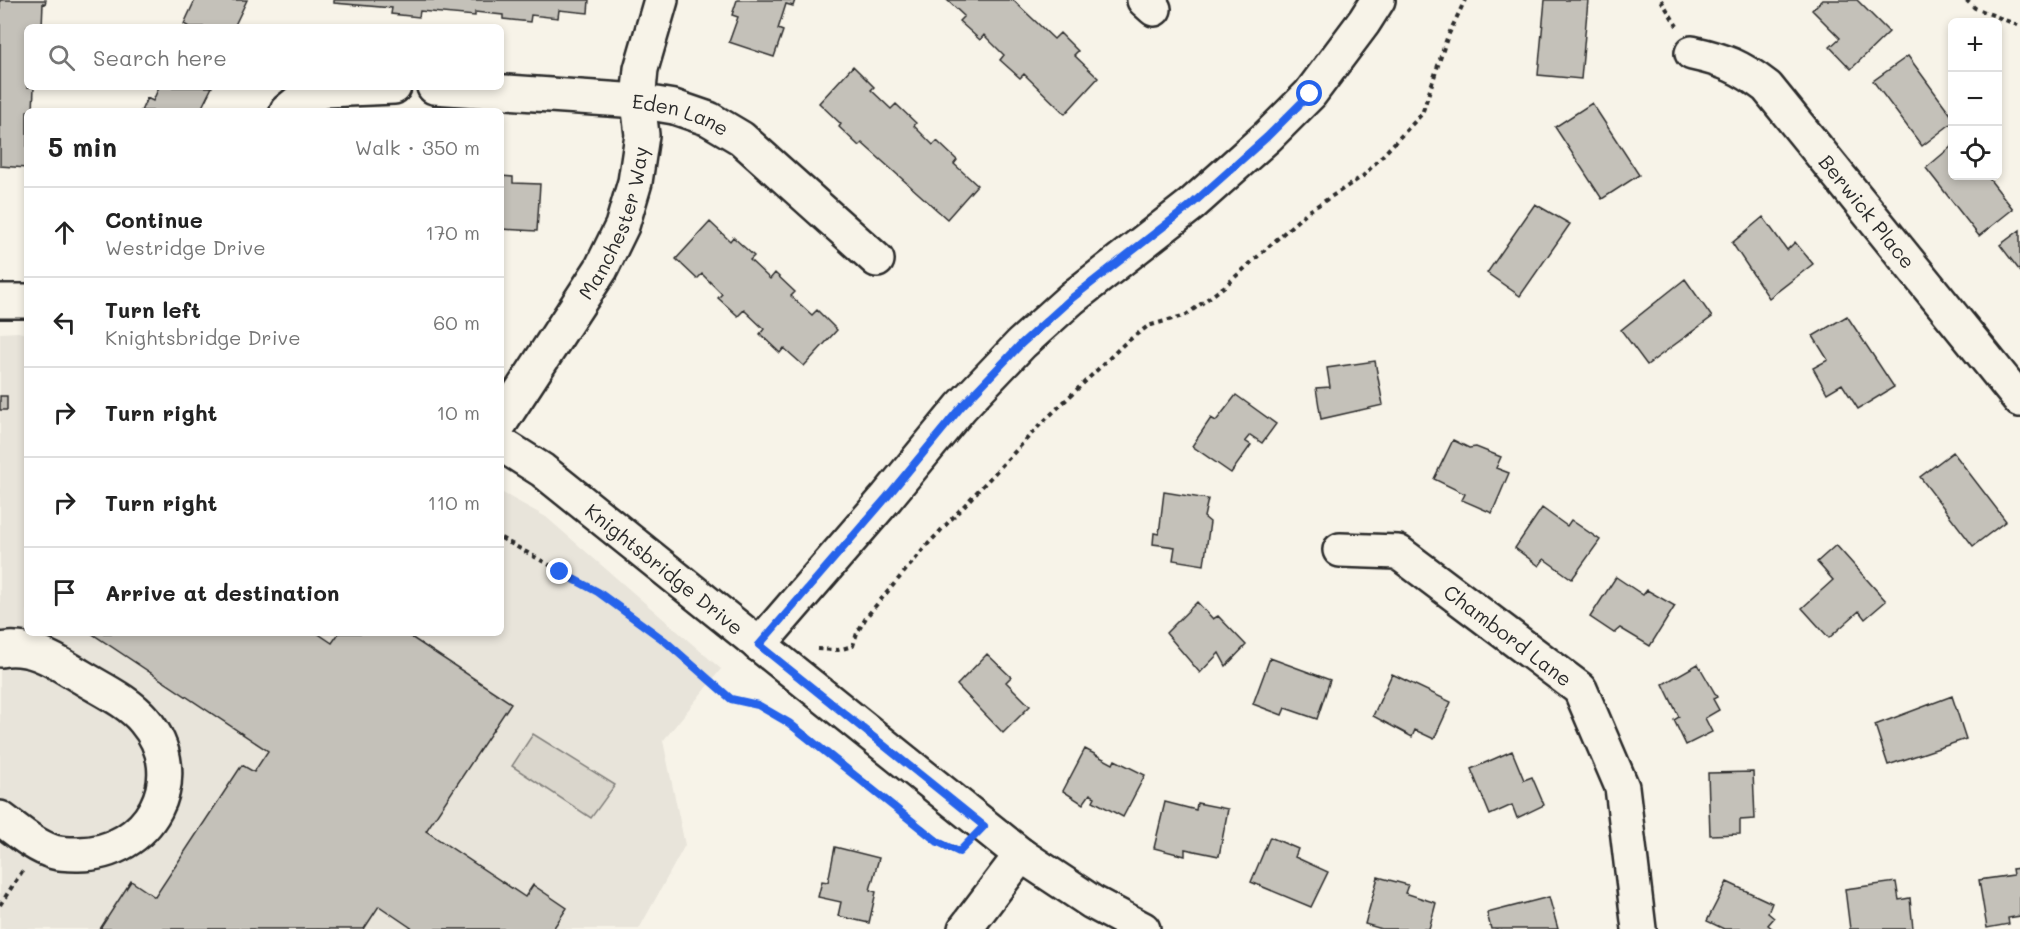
<!DOCTYPE html>
<html lang="en">
<head>
<meta charset="utf-8">
<style>
	body { margin:0; font-family:Mali,sans-serif; background:#f2f2f2; color:#222 }
	.controls { position:absolute; right:18px; top:18px; display:grid; overflow:hidden; border-radius:9px; box-shadow:0 3px 9px #0003 }
	.controls button { width:54px; height:54px; display:grid; place-items:center; padding:0; border:0; border-bottom:2px solid #e0e0e0; background:#fff; color:#222; font:30px sans-serif }
	.stop { position:absolute; width:18px; height:18px; margin:-14px; border:4px solid #2563eb; border-radius:50%; background:#fff }
	.stop.end { background:#2563eb; border-color:#fff; box-shadow:0 2px 6px #0008 }
	.list { margin:0; padding:0; list-style:none }
	h2 { display:flex; justify-content:space-between; align-items:center; height:78px; margin:0; padding:0 24px; font-size:26px }
	h2 small { font-size:20px; font-weight:400; color:#767676 }
	.list li { display:grid; grid-template-columns:39px 1fr auto; gap:18px; align-items:center; box-sizing:border-box; height:90px; padding:0 24px; border-top:2px solid #e0e0e0 }
	.list b { display:block; font-size:22px; white-space:nowrap }
	.list p { margin:0; font-size:20px; white-space:nowrap; color:#767676 }
	.list em { font-size:20px; font-style:normal; color:#767676 }
	.icon { flex:none; width:33px; height:33px; fill:none; stroke:currentColor; stroke-width:2; stroke-linecap:round; stroke-linejoin:round }
	.map { position:relative; flex:none; width:2020px; height:929px; overflow:hidden }
	.search { position:absolute; background:#fff; box-shadow:0 3px 9px #0003; left:24px; top:24px; width:480px; height:66px; display:flex; align-items:center; gap:15px; box-sizing:border-box; padding:0 21px; border-radius:9px; color:#767676; font-size:22px }
	.panel { position:absolute; background:#fff; box-shadow:0 3px 9px #0003; left:24px; top:108px; width:480px; height:528px; border-radius:9px }
	.map>svg:first-child { display:block }
	.built { fill:#e8e4da }
	.green { fill:#dad6cc; stroke:#82807c; stroke-width:1.5 }
	.building { fill:#c4c1b9; stroke:#2b2b2b; stroke-width:1.5 }
	.lines { fill:none; stroke-linecap:round; stroke-linejoin:round }
	.minor-casing { stroke:#2b2b2b; stroke-width:38 }
	.path { stroke:#2b2b2b; stroke-width:4; stroke-dasharray:4.5 4.5; stroke-linecap:butt }
	.minor { stroke:#f7f3e8; stroke-width:33 }
	.route { stroke:#2563eb; stroke-width:8 }
	.labels { text-anchor:middle; dominant-baseline:central; stroke-width:5; stroke-linejoin:round; paint-order:stroke }
	.street-label { font-size:20px; fill:#2b2b2b; stroke:#f7f3e8 }
</style>
</head>
<body>
<div class="map">
<svg width="2020" height="929" viewBox="0 0 2020 929">
	<rect width="100%" height="100%" fill="#f7f3e8"/>
	<filter id="ink" filterUnits="userSpaceOnUse"><feTurbulence type="fractalNoise" baseFrequency=".0167" numOctaves="2"/><feDisplacementMap in="SourceGraphic" scale="12" xChannelSelector="R" yChannelSelector="G"/><feConvolveMatrix kernelMatrix="1 2 1 2 8 2 1 2 1" color-interpolation-filters="sRGB"/></filter>
	<g filter="url(#ink)">
		<!-- built -->
		<path class="built" d="M18,332L27,334V633H501V492L546,517L721,669L663,741L685,845L639,929H0V333Z"/>
		<!-- green -->
		<path class="green" d="M533,734L615,785L591,818L512,766Z"/>
		<!-- building -->
		<path class="building" d="M0,0H46L45,4L43,3L42,27H27V87H34L33,111H27V168L0,166Z
			M195,0H247L234,27H189L184,24Z
			M334,0H589L588,13L559,10L558,18L531,15L530,22L503,19V15L475,12V16L420,11L419,17L391,14L392,8L334,3Z
			M737,0H795L793,6L786,4L778,29L783,31L774,57L729,42L738,17L732,15Z
			M947,0H1013L1054,39L1060,33L1078,51L1074,55L1098,78L1065,114L1024,74L1020,78L1000,60L1004,55L984,35L980,40L959,21L964,16Z
			M1545,0H1588L1581,79L1538,75Z
			M1822,0H1857L1889,32L1851,69L1830,47L1840,38L1812,10Z
			M1908,56L1952,116V123L1922,146L1873,81Z
			M853,66L874,87L871,90L891,109L896,104L916,123L914,126L933,145L937,141L957,160L954,164L977,185L947,219L862,143L859,146L839,127L841,124L819,103Z
			M159,87H212L200,111H141L147,98L153,101Z
			M1592,103L1639,175L1602,199L1555,127Z
			M1952,146V176H1987L2013,209L1979,236L1926,168Z
			M501,176L513,177V183L540,184L537,231L501,229Z
			M1535,204L1570,224L1520,296L1487,273Z
			M1763,217L1787,250L1795,242L1813,264L1769,298L1732,243Z
			M710,222L730,241L733,237L754,256L750,260L770,279L775,273L795,292L791,296L812,315L817,310L837,330L804,366L784,348L780,353L760,334L764,329L744,310L738,316L718,298L722,294L702,274L697,279L676,259Z
			M2020,230V271L2000,245Z
			M1685,279L1712,317L1647,365L1621,330Z
			M1847,316L1894,387L1858,409L1842,384L1827,393L1813,368L1828,360L1813,336Z
			M1375,361L1383,405L1321,419L1316,388L1330,387L1327,368Z
			M1236,395L1276,424L1262,443L1250,435L1245,441L1251,445L1231,473L1192,446L1211,418L1216,421Z
			M0,396H7V410H0Z
			M1453,440L1469,448L1476,447L1501,457L1496,468L1509,473L1492,513L1462,500L1465,494L1434,479Z
			M1953,452L2006,521L1973,546L1920,477Z
			M1164,492L1208,499L1204,517L1210,522L1204,565L1173,560L1175,547L1153,544L1154,533L1159,534Z
			M1542,508L1567,526L1571,520L1600,540L1572,579L1544,559L1539,566L1515,548Z
			M1836,545L1886,601L1865,619L1859,611L1829,638L1802,608L1833,580L1817,562Z
			M1616,577L1643,595L1647,590L1675,606L1650,646L1620,628L1614,633L1590,617Z
			M1197,602L1213,619L1218,616L1246,645L1226,666L1219,653L1200,673L1166,633Z
			M91,633H317L332,643L339,633H405L511,703L426,831L525,897L533,885L567,908L553,929H413L379,906L364,929H100L131,881L155,897L242,765L254,772L268,751Z
			M987,654L1011,677L1006,682L1030,706L1003,733L957,685Z
			M1270,658L1330,680L1317,719L1285,708L1282,715L1253,704Z
			M1698,664L1717,697L1713,699L1719,710L1705,718L1712,732L1686,745L1674,720L1679,717L1663,684Z
			M1392,674L1451,702L1434,739L1415,730L1412,737L1373,716Z
			M1952,696L1966,739L1888,765L1875,725Z
			M1085,749L1113,764L1115,760L1145,775L1123,817L1093,801L1095,797L1090,794L1083,804L1063,791Z
			M1512,751L1524,780L1532,777L1544,805L1517,818L1512,805L1490,815L1471,769Z
			M1753,772L1755,819L1740,820V834L1710,835L1708,773Z
			M1165,802L1196,810L1197,803L1228,809L1219,856L1185,849V856L1154,848Z
			M1270,837L1298,849L1295,857L1328,872L1311,907L1251,882Z
			M835,847L879,858L870,890L876,892L869,923L838,916L841,902L818,897L822,881L828,882Z
			M2020,868V916L2008,918L2009,924L1987,928L1979,880L2013,875L2012,869Z
			M1378,877L1408,885L1405,893L1436,903L1429,929H1382L1365,924Z
			M1727,882L1772,903L1768,913L1774,918L1768,925L1773,929H1724L1707,921Z
			M1896,882L1899,900L1910,898L1913,929H1850L1845,889Z
			M1549,897L1558,929H1491L1487,913Z"/>
		<g class="lines">
			<!-- minor casing -->
			<g class="minor-casing">
				<g id="minor">
					<path d="M1144,0L1154,9"/>
					<path id="s1" d="M1692,53C1724,60 1741,67 1767,87L2020,400"/>
					<path id="s2" d="M434,87L638,101L674,107L709,119L741,138L877,260"/>
					<path d="M287,111L304,97L326,90L394,87"/>
					<path d="M0,301H27"/>
					<path id="s3" d="M501,422L601,269L622,226L635,182L642,135L638,101L641,69L661,0"/>
					<path id="s4" d="M501,444L542,470L1021,855L1092,902L1143,929"/>
					<path id="s5" d="M1340,550L1398,552L1580,689L1622,787L1639,929"/>
					<path d="M759,645L887,497L961,407L1021,344L1072,298L1191,205L1267,137L1310,94L1364,22L1378,0"/>
					<path d="M0,650C31,644 55,661 80,676C101,689 128,701 144,720C193,777 149,855 77,854C70,854 61,854 54,852C34,846 17,830 0,818"/>
					<path d="M965,929L1021,855"/>
				</g>
			</g>
			<!-- path -->
			<path class="path" d="M1661,0L1677,26
				M1966,0L1975,8L2020,26
				M501,538L598,592L665,641L731,699L758,705L789,723L938,841L959,852L962,848
				M817,649L838,650L853,646L857,633L867,616L928,544L1039,426L1124,344L1148,326L1186,315L1225,286L1306,213L1363,176L1422,114L1447,38L1465,0
				M0,905L23,870"/>
			<!-- minor -->
			<use href="#minor" class="minor"/>
		</g>
	</g>
	<g class="lines" filter="url(#ink)">
		<!-- route -->
		<path class="route" d="M560,572L598,592L665,641L731,699L758,705L789,723L938,842L959,852L984,826L759,645L887,497L961,407L1021,344L1072,298L1191,205L1267,137L1310,94"/>
	</g>
	<g class="labels">
		<!-- street labels -->
		<g class="street-label">
			<text stroke="none"><textPath href="#s2" startOffset="249">Eden Lane</textPath></text>
			<text stroke="none"><textPath href="#s1" startOffset="243">Berwick Place</textPath></text>
			<text stroke="none"><textPath href="#s3" startOffset="231">Manchester Way</textPath></text>
			<text stroke="none"><textPath href="#s4" startOffset="206">Knightsbridge Drive</textPath></text>
			<text stroke="none"><textPath href="#s5" startOffset="196">Chambord Lane</textPath></text>
		</g>
	</g>
</svg>
<div class="controls">
<button>+</button>
<button>−</button>
<button><svg class="icon" aria-label="locate" viewBox="0 0 24 24"><circle cx="12" cy="12" r="6"/><path d="M12 2v4M12 18v4M2 12h4M18 12h4"/></svg></button>
</div>
<div class="stop" style="left:1310px;top:94px"></div>
<div class="stop end" style="left:560px;top:572px"></div>
<div class="search"><svg class="icon" aria-label="search" viewBox="0 0 24 24"><circle cx="10" cy="10" r="6"/><path d="M15 15l6 6"/></svg>Search here</div>
<section class="panel">
<h2>5 min<small>Walk · 350 m</small></h2>
<ul class="list">
<li><svg class="icon" aria-label="ahead" viewBox="0 0 24 24"><path d="M12 20V5M6 11l6-6 6 6"/></svg><div><b>Continue</b><p>Westridge Drive</p></div><em>170 m</em></li>
<li><svg class="icon" aria-label="left" viewBox="0 0 24 24"><path d="M17 20v-9H6M10 6l-5 5 5 5"/></svg><div><b>Turn left</b><p>Knightsbridge Drive</p></div><em>60 m</em></li>
<li><svg class="icon" aria-label="right" viewBox="0 0 24 24"><path d="M7 20v-9h11M14 6l5 5-5 5"/></svg><div><b>Turn right</b></div><em>10 m</em></li>
<li><svg class="icon" aria-label="right" viewBox="0 0 24 24"><path d="M7 20v-9h11M14 6l5 5-5 5"/></svg><div><b>Turn right</b></div><em>110 m</em></li>
<li><svg class="icon" aria-label="arrive" viewBox="0 0 24 24"><path d="M6 21V4h12l-3 4 3 4H6"/></svg><div><b>Arrive at destination</b></div></li>
</ul>
</section>
</div>
</body>
</html>
